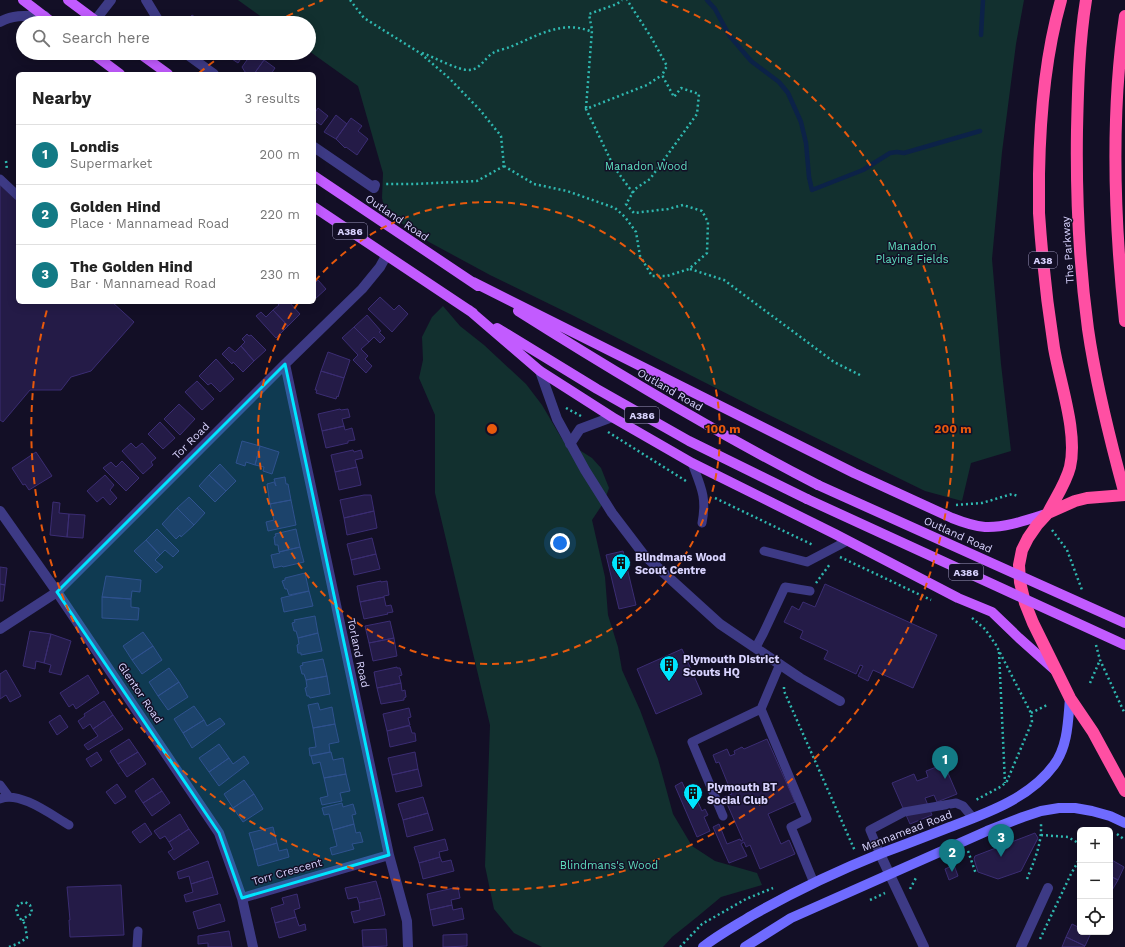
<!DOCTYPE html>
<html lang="en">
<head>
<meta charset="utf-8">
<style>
	body { margin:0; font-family:"Work Sans",sans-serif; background:#f2f2f2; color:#222 }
	.controls { position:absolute; right:12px; bottom:12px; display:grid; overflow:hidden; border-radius:6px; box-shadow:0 2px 10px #0003 }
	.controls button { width:36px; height:36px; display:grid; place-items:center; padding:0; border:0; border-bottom:1px solid #e0e0e0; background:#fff; color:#222; font:20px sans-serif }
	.you { position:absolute; left:560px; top:543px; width:14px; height:14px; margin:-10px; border:3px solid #fff; border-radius:50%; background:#1a73e8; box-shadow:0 0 0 6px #1a73e833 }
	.badge { display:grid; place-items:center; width:26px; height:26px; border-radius:50%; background:#137a85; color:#fff; font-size:13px; font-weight:700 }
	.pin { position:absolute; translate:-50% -33px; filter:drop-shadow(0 1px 2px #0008) }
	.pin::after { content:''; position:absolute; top:21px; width:14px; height:12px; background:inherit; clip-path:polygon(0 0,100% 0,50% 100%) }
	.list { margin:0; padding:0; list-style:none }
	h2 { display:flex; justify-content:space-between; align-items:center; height:52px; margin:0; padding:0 16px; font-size:17px }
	h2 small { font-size:13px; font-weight:400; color:#767676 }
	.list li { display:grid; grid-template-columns:26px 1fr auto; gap:12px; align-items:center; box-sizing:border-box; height:60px; padding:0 16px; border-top:1px solid #e0e0e0 }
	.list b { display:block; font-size:15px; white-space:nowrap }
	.list p { margin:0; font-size:13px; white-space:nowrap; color:#767676 }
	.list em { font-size:13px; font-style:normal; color:#767676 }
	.icon { flex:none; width:22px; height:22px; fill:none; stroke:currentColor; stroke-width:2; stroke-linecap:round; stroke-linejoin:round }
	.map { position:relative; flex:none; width:1125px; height:947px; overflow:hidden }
	.search { position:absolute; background:#fff; box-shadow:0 2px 10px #0003; left:16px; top:16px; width:300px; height:44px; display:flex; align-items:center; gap:10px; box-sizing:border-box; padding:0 14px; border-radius:22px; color:#767676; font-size:15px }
	.panel { position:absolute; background:#fff; box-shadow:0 2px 10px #0003; left:16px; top:72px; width:300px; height:232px; border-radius:6px }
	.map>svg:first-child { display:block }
	.green { fill:#12302f }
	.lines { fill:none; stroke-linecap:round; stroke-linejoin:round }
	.stream { stroke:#0c2248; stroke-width:4.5 }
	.building { fill:#241b47; stroke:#3b2d73 }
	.path { stroke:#2fb8b0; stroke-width:2.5; stroke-dasharray:2 3; stroke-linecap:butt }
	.lane { stroke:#3d3a85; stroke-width:9 }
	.street { stroke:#3d3a85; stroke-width:10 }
	.secondary { stroke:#6f6bff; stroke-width:10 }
	.primary { stroke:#c25bff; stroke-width:10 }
	.highway { stroke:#ff4fa3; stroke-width:12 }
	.primary-bridge { stroke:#c25bff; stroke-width:10 }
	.marked { fill:#00e5ff; fill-opacity:0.2; stroke:#00e5ff; stroke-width:3; stroke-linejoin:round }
	.ring { fill:none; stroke:#e8590c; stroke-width:2; stroke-dasharray:7 5 }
	.labels { text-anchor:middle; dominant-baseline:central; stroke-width:3; stroke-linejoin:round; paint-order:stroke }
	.shield { fill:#130f26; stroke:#9e99be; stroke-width:1 }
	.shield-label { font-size:10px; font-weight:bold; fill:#d9d4ff }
	.park-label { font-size:11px; fill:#5fe0c0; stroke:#130f26 }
	.street-label { font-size:11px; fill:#d9d4ff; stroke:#130f26 }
	.poi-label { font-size:11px; font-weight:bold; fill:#d9d4ff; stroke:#130f26; text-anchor:start }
	.centre { fill:#e8590c; stroke:#130f26; stroke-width:2 }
	.ring-label { font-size:12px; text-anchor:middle; font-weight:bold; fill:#e8590c; stroke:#130f26; stroke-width:3; stroke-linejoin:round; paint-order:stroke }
</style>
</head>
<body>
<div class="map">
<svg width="1125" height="947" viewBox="0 0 1125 947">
	<rect width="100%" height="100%" fill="#130f26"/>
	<!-- green -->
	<path class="green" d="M238,0H1024L1016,44L1002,152L992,259L1001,364L1011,451L971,463L962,501L925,491L759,410L572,315L490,275L429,242L385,212L382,198L383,173L358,86L309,51V23H270Z
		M443,306L460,326L484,345L526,384L542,405L562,439L592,458L601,468L609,488L604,502L592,520L605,577L608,615L618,647L622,670L640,710L658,759L673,814L692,846L715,861L757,873L762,885L721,897L697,917L672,937L663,947H542L514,933L494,909L485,866L490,725L435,493V415L419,378L423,360L422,337L432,317Z"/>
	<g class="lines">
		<!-- stream -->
		<path class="stream" d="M707,0L715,9L729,35L751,61L779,82L788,93L801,122L806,143L809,177L812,190L863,170L890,153L897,152L904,153L911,151L980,131
			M981,35L983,0"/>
	</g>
	<!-- building -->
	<path class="building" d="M192,15L202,22L201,23H186Z
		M232,53H245L238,63L229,57Z
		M252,53H255L264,60L254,74H250L245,72L242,67Z
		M264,60L275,68L271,74H254Z
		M318,108L328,116L321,125L314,120V114Z
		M336,115L347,124L336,139L324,132Z
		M351,118L362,126L358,131L368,139L357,155L346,147L345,148L336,139Z
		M0,184L18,200V302H112L134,322L91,371L71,377L61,390H30L3,422L0,420Z
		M318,280L326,289L314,300V284Z
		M380,297L394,310L399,305L408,314L392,332L368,309Z
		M276,302H289L300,314L288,326L273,310L279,305Z
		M273,310L288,326L276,338L256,316L261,312L266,317Z
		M367,315L381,331L379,332L385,338L380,343L374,337L369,342L354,327Z
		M354,327L369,342L361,349L368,356L365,359L372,366L366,373L353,360L358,355L342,338Z
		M247,334L249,336L251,335L266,350L254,361L241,346L245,342L242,339Z
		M241,346L254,361L243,372L233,362L232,364L222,354L229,347L235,352Z
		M328,352L350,360L344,378L321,371Z
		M216,359L234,379L220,392L211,383L208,385L199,376Z
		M321,371L344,378L338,397L337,396L336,399L316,393L317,390H315Z
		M197,381L214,399L202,410L185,392Z
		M179,404L195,419L180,435L164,419Z
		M340,409L341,410L348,409L350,417L342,419L344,426L322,431L318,414Z
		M160,422L175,438L163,449L148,434Z
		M344,426L345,430L352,428L355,440L348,441V443L326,448L322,431Z
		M242,441L260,446L255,465L246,462L245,466L236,463Z
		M131,443L136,448L142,443L156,458L151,462L153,465L143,474L122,451Z
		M260,446L279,452L272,474L263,471L264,467L255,465Z
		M353,450L354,452L361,450L363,458L355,460L357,467L335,472L331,455Z
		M36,452L52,476L29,490L25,484L23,485L12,468Z
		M122,461L139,478L126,491L103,468L111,462L116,467Z
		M220,464L236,481L226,491L209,475Z
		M357,467L361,485L339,490L335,472Z
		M105,475L114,485L110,490L117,498L110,505L103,497L97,502L87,491Z
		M209,475L226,491L215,502L199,486Z
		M285,477L286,484H288L291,500L270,504L267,484L274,482L276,486L274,479Z
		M364,495H371L374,511L344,518L340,500Z
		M189,497L205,513L194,525L177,508Z
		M291,500L296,525L268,531L266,522L274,520L270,504Z
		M53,502L60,503L59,513L69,514L67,537L50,535Z
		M177,508L194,525L181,537L180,535L176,539L162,524Z
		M374,511L377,528L347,535L344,518Z
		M69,514L85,515L83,538L67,537Z
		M157,529L179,551L173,557L165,550L160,555L146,540Z
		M296,529L300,547L279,552L278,545H275L274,537L276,536L275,534Z
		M372,538L376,554L351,560L347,544Z
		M146,540L160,555L155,560L163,567L156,573L134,551Z
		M300,547L304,562L283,567L282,566L274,568L271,555L280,553L279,552Z
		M623,551L636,605L619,609L606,555Z
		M376,554L380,569L354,575L351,560Z
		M0,567L7,568L5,585L0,584Z
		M305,573L309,591L289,595L287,589H285L282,581L285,580V578Z
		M106,576L141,580L140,592L132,591L131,599L102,597Z
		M381,581V582L387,581L389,595L384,596V597L360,602L357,586Z
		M0,584L5,585L3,601H0Z
		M825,584L937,635L913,688L873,670L868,681L858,676L863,666L860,665L856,674L824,659L828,651L800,638L803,631L784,622L792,606L799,610L803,602L815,607Z
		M309,591L313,606L284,612L281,598Z
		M102,597L131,599V607L139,608L138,620L102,618Z
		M384,597L386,606L391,605L393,612L387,613L388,614L364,619L360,602Z
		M315,616L318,633L298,638L296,631H294L292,623L295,622L294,620Z
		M390,621L394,638L369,643L365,626Z
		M30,631L51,634L44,663L36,661L35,669L23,666Z
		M143,632L153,646L132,660L123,646Z
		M318,633L322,651L301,655V653H298L297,645L299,644L298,638Z
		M51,634L71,641L61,675L49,672L51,665L44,663Z
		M394,638L397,656L373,661L369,643Z
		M153,646L162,660L142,674L132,660Z
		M682,649L702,694L656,714L637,669Z
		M323,659L327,676L306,680L304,674H302L300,666L303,665L302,663Z
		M397,667V668H400L402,675L399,676L401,683L377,688L374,672Z
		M169,668L179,682L158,696L149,682Z
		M6,670L21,696L10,702L6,695L0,699V674Z
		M88,675L99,693L76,709L73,704L69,707L60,693Z
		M327,676L330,694L310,698L309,696H307L305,688L307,687L306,680Z
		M179,682L188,697L168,710L158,696Z
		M401,683L402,691L405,690L406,697L404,698V700L381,704L377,688Z
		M104,701L113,715L93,729L90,724L83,729L78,721L85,716L84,714Z
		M318,703L320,710L332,707L335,724L313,728L308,705Z
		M194,706L204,720L183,733L174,719Z
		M409,708L411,717L408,718L410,725L387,731L383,714Z
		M60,715L68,727L57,735L49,722Z
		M113,715L123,729L88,750L84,745L98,736L93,729Z
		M220,718L225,724L192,748L183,733L204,720L207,726Z
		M335,724L339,742L329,744L330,752L310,756L309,748L316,747L313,728Z
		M408,726H410L412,733H415L416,741L390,747L387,731Z
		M129,739L138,752L118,764L110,751Z
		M767,739L795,802L768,814L781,844L789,840L795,854L760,869L750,845L746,847L744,842L741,844L747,856L729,863L713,827L719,824L727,844L740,839L741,841L743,840L724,797L732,794L719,762L716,763L713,755L727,749L730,756L735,754L734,751L742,747L744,749Z
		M219,744L229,758L209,772L199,758Z
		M97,752L102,760L91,767L86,759Z
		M138,752L146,764L127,777L118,764Z
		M331,752L333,760L343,758L346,774L324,778L320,762L313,764L311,756Z
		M415,752L418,769L392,775L388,758Z
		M244,756L249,763L219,786L209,772L229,758L233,764Z
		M944,764L957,794L937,802L934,795L925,798L932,815L910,824L892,783L914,774L917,781L928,777L926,771Z
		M418,769L422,786L396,792L392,775Z
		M346,774L350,791L340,793L342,801L322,805L320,798L328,796L324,778Z
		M153,778L162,791L143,803L135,791Z
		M244,780L254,794L233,808L224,794Z
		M682,782L686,791L692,789L702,811L705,809L708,815L704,817L710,831L697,837L675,786Z
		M117,784L126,797L115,804L106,792Z
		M162,791L170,803L152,816L143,803Z
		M254,794L263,809L243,822L233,808Z
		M423,797L428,813L403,820L398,804Z
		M342,803L343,807L353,804L356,814L352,815L354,824L333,830L329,814L324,815L322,808Z
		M428,813L433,830L407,837L403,820Z
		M180,814L189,829L169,842L165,836L160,839L154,831Z
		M145,823L152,834L140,843L132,832Z
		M354,824L356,833L360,832L363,842L352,844L354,849L332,855L330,848L337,846L333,830Z
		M273,827L277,843L254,850L249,833Z
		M189,829L199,843L174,860L168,852L173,849L169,842Z
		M1035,833L1038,838L1021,871L998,879L978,872L974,859L975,856Z
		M445,839L448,850L439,852L440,857L419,863L414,847Z
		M277,843L279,851L287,849L289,857L258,866L254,850Z
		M440,857L442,862L451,860L454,871L423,879L419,863Z
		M1110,859L1124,867L1118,880L1110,876Z
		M208,861L213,877L191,884L189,876L179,879L177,872Z
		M954,865L958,876L949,880L945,869Z
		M1110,876L1118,880L1111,892H1110Z
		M213,877L218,894L186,902L184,895L193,892L191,884Z
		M376,881L381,898L359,903L357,897L348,899L345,888Z
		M121,885L124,935L70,937L69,920H70L67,887Z
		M458,887L460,898L451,900L452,905L430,910L427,894Z
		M297,894L300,908L294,910L296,917L275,923L271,908L284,904L282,898Z
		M381,898L385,915L354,923L351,912L360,910L359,903Z
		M219,904H220L225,921L198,929L193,912Z
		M452,905L453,910L462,908L464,919L433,926L430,910Z
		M296,917L299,926L305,924L306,930L279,938L275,923Z
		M1072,924L1080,928V932L1091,933L1085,946L1066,937Z
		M386,929L387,946L363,947L362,930Z
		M229,931L232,947H208V943L198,944V936Z
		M467,934V946L443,947V935Z
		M1066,937L1085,946L1084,947H1062Z"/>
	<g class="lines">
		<!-- path -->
		<path class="path" d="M350,0L364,18L420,53L449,78L480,110L501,136L504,166L477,181L414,184H386
			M422,53C434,57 457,70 468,70C481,70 484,58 493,53C498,50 505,49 510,47C537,36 563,19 592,32
			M586,108L592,30L589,14L617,4L622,0
			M6,161L7,170
			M504,166L534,184L567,191L615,208L625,217L636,232L640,256L652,276H667L689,269L707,253L708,222L702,211L683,205L668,209L634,213L626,204L635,189L650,179L697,114L699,94L681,88L674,97L662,75L667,66L651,37L627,0
			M633,193L614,167L586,109L647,85L662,75
			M690,269L724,280L834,362L860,375
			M566,408L581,416
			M608,432L686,481
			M715,498L813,545
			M956,505L982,503L1012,494L1018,496
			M1052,530L1067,550L1082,590
			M840,557L931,600
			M816,583L830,564
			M972,618L985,629L996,645L1031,713L1032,722L1007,781L1002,786L974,801
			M1096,645L1100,660L1125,714
			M999,652L1005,783
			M1090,683L1100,660
			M784,687V691L855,851
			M1031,713L1047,705
			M1117,834L1125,840
			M1041,835L1068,837L1080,844
			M968,851L976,874
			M1027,879C1034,861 1042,844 1041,824
			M910,889L917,876
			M870,900L885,893
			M1040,939L1071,874L1080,858
			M9,947L17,944L27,938L25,924L18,916L16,909L19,904L25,902L30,905L32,912L29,916L23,918V921
			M680,947L702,924L746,899L773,888"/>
		<!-- lane -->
		<path class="lane" d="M0,179L18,196
			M692,463C701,487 707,497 702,523
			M764,551L807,562L847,541
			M756,647L763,634L785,587L810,591
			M780,664L761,709L807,819L791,827L814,883
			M0,785L9,797
			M0,799C19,790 53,816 69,825
			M723,816L692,742L761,709
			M880,854L870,830L904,812L956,803L963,806L973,818
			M137,947L138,931"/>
		<!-- street -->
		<path class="street" d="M146,0L160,23
			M0,22C14,14 30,16 45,16
			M93,23L111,0
			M185,53L214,74
			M314,147L374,188L375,185
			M285,364L389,855L407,921L408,947
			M540,371L557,419L585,470L612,513L644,555L720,624L800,678L840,701
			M570,444L580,429L612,417
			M0,511L57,592L219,833L242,898L253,947
			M0,629L57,592L285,364L362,289L380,267L386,256
			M880,854L924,947
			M242,898L389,855
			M1021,947L1048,888"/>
		<!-- secondary -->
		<path class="secondary" d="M703,947C718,935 735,926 751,916C793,892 837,871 882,853C904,845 927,836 950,827C987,813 1030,798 1054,765C1068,746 1068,721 1070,698
			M745,947L791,918L987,831L1023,817L1041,811L1059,808H1075L1092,811L1110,816L1125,823"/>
		<!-- primary -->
		<path class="primary" d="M23,0L53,23
			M68,0L99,23
			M92,53L120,74
			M139,53L168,74
			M314,176L478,286
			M314,207L473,313
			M473,282L854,473L952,518C962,522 974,526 985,527C1005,528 1027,520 1046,514
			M469,310L540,371L612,417L692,463L835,534L958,598L992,612L1019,638L1056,671
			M518,311C616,373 715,432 818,485
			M497,328L597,389L689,441L807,499"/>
		<!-- highway -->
		<path class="highway" d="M1086,0C1079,43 1078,87 1077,130C1076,196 1079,263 1088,329C1096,385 1110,440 1125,495
			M1125,16C1110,117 1114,220 1125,321
			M1125,495L1087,498L1075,501L1048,513L1037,525L1028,538L1022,550L1019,565L1020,582L1025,603L1033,623L1070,698L1093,732L1125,791
			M1048,513C1055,499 1066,483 1070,467C1078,433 1060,383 1054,348C1047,303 1042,258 1039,213C1039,200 1039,187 1039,174C1040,115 1045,56 1061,0"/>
		<!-- primary-bridge -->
		<path class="primary-bridge" d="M818,485L1125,623
			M807,499L1125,645"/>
	</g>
	<!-- marked area -->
	<path class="marked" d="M285,364L389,855L242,898L219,833L57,592Z"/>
	<!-- distance rings -->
	<g class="ring">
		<path d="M315 281A231 231 0 1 1 298 303"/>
		<path d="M199 73A461 461 0 0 1 224 54M276 22A461 461 0 0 1 323 0M661 0A461 461 0 1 1 48 306"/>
	</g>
	<!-- icons -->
	<defs>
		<g id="building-pin" transform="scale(1)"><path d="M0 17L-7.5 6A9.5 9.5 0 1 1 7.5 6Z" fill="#00e5ff" stroke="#130f26"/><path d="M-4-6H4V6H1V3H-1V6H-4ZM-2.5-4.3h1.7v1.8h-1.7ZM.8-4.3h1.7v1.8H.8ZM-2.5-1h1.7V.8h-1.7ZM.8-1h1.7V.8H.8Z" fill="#111"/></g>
	</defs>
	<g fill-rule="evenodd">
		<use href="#building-pin" x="621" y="563"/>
		<use href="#building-pin" x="669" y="665"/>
		<use href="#building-pin" x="693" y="793"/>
	</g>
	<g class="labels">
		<!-- shield labels -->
		<g class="shield">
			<rect x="333" y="223" width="34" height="16" rx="3"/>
			<rect x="1029" y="252" width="28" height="16" rx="3"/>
			<rect x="625" y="407" width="34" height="16" rx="3"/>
			<rect x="949" y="564" width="34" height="16" rx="3"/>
		</g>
		<g class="shield-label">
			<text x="350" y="231">A386</text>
			<text x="1043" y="260">A38</text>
			<text x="642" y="415">A386</text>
			<text x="966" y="572">A386</text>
		</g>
		<!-- park labels -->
		<g class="park-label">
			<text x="646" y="166">Manadon Wood</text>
			<text x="912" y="246">Manadon<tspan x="912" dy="13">Playing Fields</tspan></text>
			<text x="609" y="865">Blindmans's Wood</text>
		</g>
		<!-- street labels -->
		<g class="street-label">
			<text transform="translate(397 218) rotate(34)">Outland Road</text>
			<text transform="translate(1068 250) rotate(-94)">The Parkway</text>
			<text transform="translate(670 390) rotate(30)">Outland Road</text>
			<text transform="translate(191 441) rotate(-45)">Tor Road</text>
			<text transform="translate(958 535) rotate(24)">Outland Road</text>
			<text transform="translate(358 653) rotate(78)">Torland Road</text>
			<text transform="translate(140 693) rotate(56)">Glentor Road</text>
			<text transform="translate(907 831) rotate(-21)">Mannamead Road</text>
			<text transform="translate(287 872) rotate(-16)">Torr Crescent</text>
		</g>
		<!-- poi labels -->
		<g class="poi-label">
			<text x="635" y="557">Blindmans Wood<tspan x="635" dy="13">Scout Centre</tspan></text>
			<text x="683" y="659">Plymouth District<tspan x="683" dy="13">Scouts HQ</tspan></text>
			<text x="707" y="787">Plymouth BT<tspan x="707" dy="13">Social Club</tspan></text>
		</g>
	</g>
	<circle cx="492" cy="429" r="6" class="centre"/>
	<g class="ring-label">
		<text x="723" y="433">100 m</text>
		<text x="953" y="433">200 m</text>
	</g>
</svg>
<div class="controls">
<button>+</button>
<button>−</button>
<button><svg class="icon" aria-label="locate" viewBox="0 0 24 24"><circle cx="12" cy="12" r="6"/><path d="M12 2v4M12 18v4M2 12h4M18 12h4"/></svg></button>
</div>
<div class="you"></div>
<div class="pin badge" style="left:945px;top:779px">1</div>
<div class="pin badge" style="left:952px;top:872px">2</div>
<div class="pin badge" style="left:1001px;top:857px">3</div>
<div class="search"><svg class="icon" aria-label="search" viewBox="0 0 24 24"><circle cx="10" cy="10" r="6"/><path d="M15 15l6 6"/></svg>Search here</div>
<section class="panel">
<h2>Nearby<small>3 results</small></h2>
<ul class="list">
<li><span class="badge">1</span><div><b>Londis</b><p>Supermarket</p></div><em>200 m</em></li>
<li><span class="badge">2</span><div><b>Golden Hind</b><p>Place · Mannamead Road</p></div><em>220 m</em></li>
<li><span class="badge">3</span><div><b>The Golden Hind</b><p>Bar · Mannamead Road</p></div><em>230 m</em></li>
</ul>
</section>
</div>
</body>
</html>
